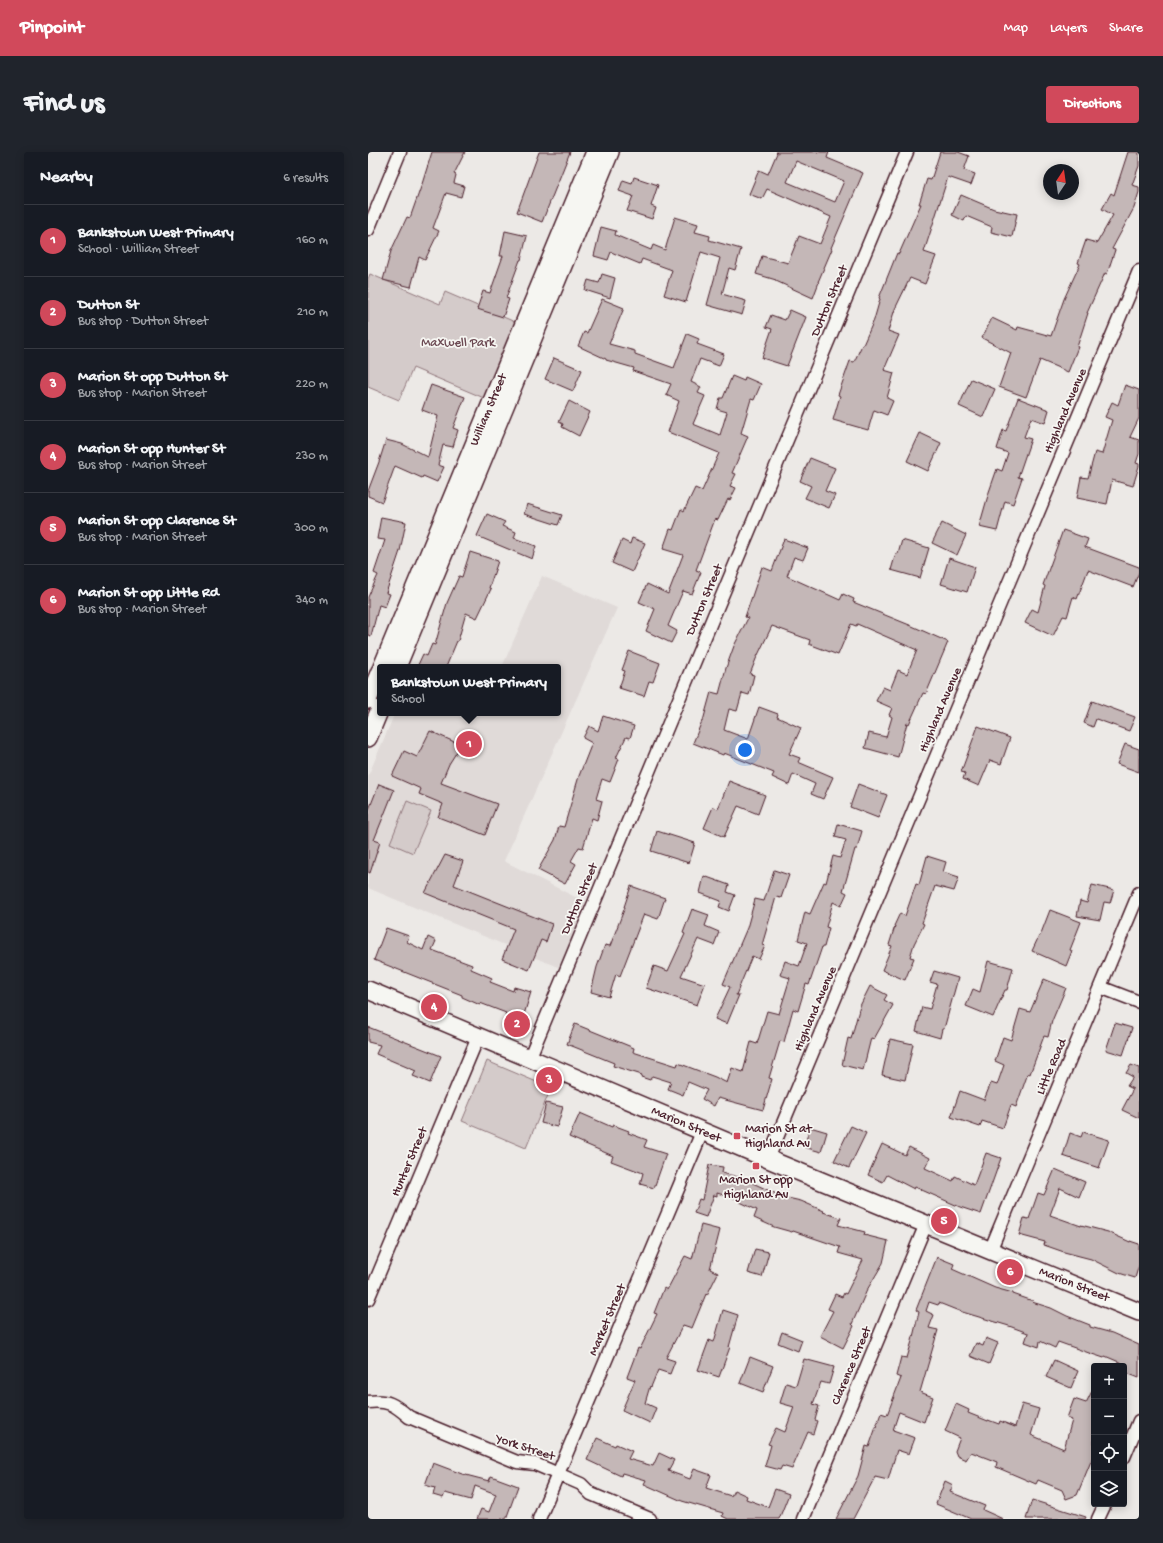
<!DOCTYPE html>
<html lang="en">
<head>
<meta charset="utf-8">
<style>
	body { margin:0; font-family:"Gochi Hand",sans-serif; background:#20242c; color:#f1f3f6 }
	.controls { position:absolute; right:12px; bottom:12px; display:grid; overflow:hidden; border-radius:4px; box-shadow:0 2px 10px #0003 }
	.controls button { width:36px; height:36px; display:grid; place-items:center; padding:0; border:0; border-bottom:1px solid #363941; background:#171b24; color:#f1f3f6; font:20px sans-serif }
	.compass { position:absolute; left:675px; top:12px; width:36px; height:36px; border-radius:50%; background:#171b24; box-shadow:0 2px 10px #0003; rotate:13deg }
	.you { position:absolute; left:377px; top:598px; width:14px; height:14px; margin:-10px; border:3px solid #fff; border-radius:50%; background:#1a73e8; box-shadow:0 0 0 6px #1a73e833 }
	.badge { display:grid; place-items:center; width:26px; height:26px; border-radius:50%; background:#d1495b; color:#fff; font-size:13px; font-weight:700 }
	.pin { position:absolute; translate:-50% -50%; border:2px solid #fff; box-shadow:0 1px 4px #0006 }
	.popup { position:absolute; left:9px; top:512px; width:184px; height:52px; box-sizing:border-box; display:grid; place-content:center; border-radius:4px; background:#171b24; filter:drop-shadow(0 1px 3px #0005); font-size:13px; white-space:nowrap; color:#9ea1a6 }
	.popup b { font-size:15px; color:#f1f3f6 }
	.popup::after { content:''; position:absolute; left:50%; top:100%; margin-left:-8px; border:8px solid transparent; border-top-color:#171b24 }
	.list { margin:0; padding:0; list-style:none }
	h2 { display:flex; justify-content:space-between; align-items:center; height:52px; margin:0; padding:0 16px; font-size:17px }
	h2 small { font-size:13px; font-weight:400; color:#9ea1a6 }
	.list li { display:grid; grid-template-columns:26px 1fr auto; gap:12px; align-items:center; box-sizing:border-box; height:72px; padding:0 16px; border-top:1px solid #363941 }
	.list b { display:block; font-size:15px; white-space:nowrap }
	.list p { margin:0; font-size:13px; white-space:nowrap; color:#9ea1a6 }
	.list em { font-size:13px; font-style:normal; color:#9ea1a6 }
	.icon { flex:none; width:22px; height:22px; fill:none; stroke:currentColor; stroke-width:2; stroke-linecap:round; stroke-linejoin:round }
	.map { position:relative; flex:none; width:771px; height:1367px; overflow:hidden; border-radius:4px }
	header { display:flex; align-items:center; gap:24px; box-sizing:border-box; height:56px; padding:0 20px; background:#d1495b; color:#fff }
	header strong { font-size:19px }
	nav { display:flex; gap:22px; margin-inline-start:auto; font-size:14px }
	.intro { display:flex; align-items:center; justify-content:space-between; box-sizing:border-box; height:96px; padding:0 24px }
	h1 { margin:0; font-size:28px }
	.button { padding:10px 18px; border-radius:4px; background:#d1495b; color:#fff; font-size:14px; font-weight:700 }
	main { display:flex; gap:24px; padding:0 24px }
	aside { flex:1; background:#171b24; border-radius:4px; box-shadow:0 2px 10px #0003 }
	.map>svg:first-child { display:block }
	.built { fill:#e0dad8 }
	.green { fill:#d4cbca; stroke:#8f757a }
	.building { fill:#c4b7b7; stroke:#4a1f2b; fill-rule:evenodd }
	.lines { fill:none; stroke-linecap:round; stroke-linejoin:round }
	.street-casing { stroke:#4a1f2b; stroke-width:15 }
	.secondary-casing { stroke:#4a1f2b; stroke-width:20 }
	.street { stroke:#f6f6f2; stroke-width:12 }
	.secondary { stroke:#f6f6f2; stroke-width:17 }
	.poi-dot { fill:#d1495b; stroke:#f6f6f2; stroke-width:1.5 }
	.labels { text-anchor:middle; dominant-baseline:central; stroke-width:3.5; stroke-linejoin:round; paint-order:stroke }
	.street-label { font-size:13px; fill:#4a1f2b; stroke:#f6f6f2 }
	.park-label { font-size:13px; fill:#6c4a53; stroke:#f6f6f2 }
	.poi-label { font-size:13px; fill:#4a1f2b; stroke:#f6f6f2; text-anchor:start }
</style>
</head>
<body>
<header>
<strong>Pinpoint</strong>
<nav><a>Map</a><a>Layers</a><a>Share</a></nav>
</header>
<div class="intro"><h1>Find us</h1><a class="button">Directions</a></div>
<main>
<aside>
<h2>Nearby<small>6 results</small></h2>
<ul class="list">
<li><span class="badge">1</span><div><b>Bankstown West Primary</b><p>School · William Street</p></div><em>160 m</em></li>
<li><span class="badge">2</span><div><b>Dutton St</b><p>Bus stop · Dutton Street</p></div><em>210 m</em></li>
<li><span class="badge">3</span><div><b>Marion St opp Dutton St</b><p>Bus stop · Marion Street</p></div><em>220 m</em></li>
<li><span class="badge">4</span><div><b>Marion St opp Hunter St</b><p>Bus stop · Marion Street</p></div><em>230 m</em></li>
<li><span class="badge">5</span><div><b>Marion St opp Clarence St</b><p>Bus stop · Marion Street</p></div><em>300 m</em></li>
<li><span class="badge">6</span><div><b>Marion St opp Little Rd</b><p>Bus stop · Marion Street</p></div><em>340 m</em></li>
</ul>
</aside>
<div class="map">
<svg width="771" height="1367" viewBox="0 0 771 1367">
	<rect width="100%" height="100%" fill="#ece9e6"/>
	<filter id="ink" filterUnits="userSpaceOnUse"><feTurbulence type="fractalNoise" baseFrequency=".025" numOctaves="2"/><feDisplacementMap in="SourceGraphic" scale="8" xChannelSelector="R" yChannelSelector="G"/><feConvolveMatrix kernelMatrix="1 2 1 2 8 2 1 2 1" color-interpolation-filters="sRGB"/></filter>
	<g filter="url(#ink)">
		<!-- built -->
		<path class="built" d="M174,424L249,456L136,709L221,752L192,816L0,736V624L27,561H190V515H134Z"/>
		<!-- green -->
		<path class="green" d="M2,122L72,152L77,140L147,170L116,246L45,216L31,248L0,235V127Z
			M39,649L63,659L45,701L22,691Z
			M119,909L183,936L158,996L94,969Z"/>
		<!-- building -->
		<path class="building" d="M64,0H97L86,22L88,23L86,31L96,34L93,45L78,41L65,76L71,79L57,108L51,105L43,135L15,128L23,99L39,65L42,66L54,32Z
			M171,0H202L174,70L149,60Z
			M408,0H461L459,6L495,21L463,96L464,97L450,130H451L445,146L408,129V128L388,122L394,104L420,111L431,84L452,92L463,65L399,37L394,47L381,42L391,18L400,22L409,1ZM428,9L476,29L467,50L419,30Z
			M572,0H590L601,4L596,18L607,22L603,33L580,25L556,100L568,104L557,132L542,126L527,157L520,179L531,183L516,218L526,221L519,246L525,249L519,263L506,258L500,278L465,268L472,244L470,243L482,209L486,210L494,193H495L506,168L512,147L511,146L529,101L531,102L553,52H551L559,27L563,28Z
			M760,0H771V14L764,33L771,35V40L766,56L744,97L747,98L739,122L737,121L719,161H720L709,195H710L700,220L672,208L658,245L631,235L643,201L614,186L624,166L649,178L650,175L683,184L696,147L712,112L710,111L718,88L729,91L745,63L734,57L743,41L746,43Z
			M266,25L290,33L283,54L288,56L284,67L259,59L265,44L251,39L255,28L264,31Z
			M593,43L626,57L649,62L644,85L623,80L624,75L598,64L596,69L584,63Z
			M307,65L330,72L327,80L342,84L341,88L373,97L367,118L361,116L354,142L378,149L374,163L339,153L352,106L333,100L318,150L296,143L304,118L274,107L272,112L243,100L240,108L226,104L233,75L248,79L247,83L283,98L285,93L297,98Z
			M137,79L159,84L153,108H152L138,146L141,147L135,165L109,157L115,139L122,141L135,104H132Z
			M234,122L247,126L242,146L217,138L220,128L231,131Z
			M234,147L256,156L241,192L267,199V202L306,216L319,182L331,187L329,192L356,202L351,214L332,207L323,230L333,235L330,241L337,244L325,272L352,283L359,260L349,257L352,246H355L364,224L376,229L377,225L393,232L386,248L383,247L373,281L380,284L364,321L368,322L362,334L368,336L362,348L360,347L350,368L347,367L328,418L333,420L324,442L315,439L300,474L309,479L303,491L278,479L287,457L271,450L279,432L300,442L315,403L295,397L302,377L305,378L313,357L316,359L327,336L334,339L351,301L300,280L311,249L298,243L303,232L265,219L266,216L238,208V207L210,194L216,180L219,181Z
			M422,158L438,165L419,214L394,206L404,177L398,175L403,163L417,168Z
			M186,206L214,218L205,239L177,227Z
			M603,227L627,237L615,265L591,254Z
			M63,233L97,245L85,276L90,278L85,295L75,293L70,313L76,315L69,330L55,324L54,326L27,314L14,350L0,344V339L11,310L18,288L34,292L60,305L70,264L54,258Z
			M757,233L771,238V266L762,285L771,288V302L768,311L771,312V314L765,334L744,328L739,352L709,346L713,325L720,326L727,300L734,302L744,268L737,265L744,250L750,253Z
			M650,246L681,258L677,271L663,266L656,285L663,287L650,325L654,326L645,352L637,349L629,379L611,375L621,340L629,317L634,319L640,301L629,297L635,278L638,279Z
			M201,249L222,260L211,284L194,275L195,272L191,270Z
			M552,281L573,291L560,319L539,309Z
			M442,306L467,316L457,339L467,343L461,356L437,346L443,334L432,329Z
			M159,352L194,363L190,373L156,362Z
			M119,362L137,370L134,374L148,380L146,386L168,394L164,407L109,384Z
			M13,365L38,370L32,399L18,441L22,442L17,455L11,453L3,484L0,483V445L10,423L6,421L17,388L9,387Z
			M574,371L598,383L589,403L564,391Z
			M695,378L720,387L717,395L771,415V420L765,435L720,418L709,447L705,445L699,465L695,464L685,484L657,471L664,457L670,460L677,434L675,433Z
			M264,386L277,391L264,420L244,411L254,388L262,392Z
			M416,387L440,396L435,408L426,405L419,424L472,448L475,442L486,447L485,450L544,474L580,490L558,542L555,541L541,572L539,571L530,605L497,596L501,581L518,585L524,565L521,563L524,556L508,549L515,535L522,538L530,518L539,522L549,498L489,472L488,474L483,472L470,503L441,492L442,488L404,474L388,507L382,522L386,523L381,543L374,541L369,559L361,557L356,578L380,587L391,555L410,562L409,565L433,576L421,602L432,606L430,610L465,625L455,647L443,642L447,632L425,622L421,633L404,625L406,621L356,601L355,603L325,591L334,569H335L343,540L351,542L358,516L366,494L380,466L377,465L394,415L404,419Z
			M534,388L561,396L552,426L523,418L528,401L530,402Z
			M102,400L130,409L121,436L123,437L109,466L98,461L90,489H89L78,515H49L55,502L59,504L64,492L67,493L79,451L91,424L94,425Z
			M581,406L607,415L599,440L573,432Z
			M261,499L292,511L285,530L281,529L276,544L251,536L257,519L254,518Z
			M724,549L767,565L761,579L728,567L725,575L716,571Z
			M235,564L266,574L262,586L258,585L248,606L251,607L242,630L234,627L228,647L234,649L229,668L224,666L215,696L211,695L203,709L208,712L197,732L170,718L187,688L191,674L196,675L211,624L224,591L215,586L221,574L230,579Z
			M610,574L642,586L633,612L622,608L611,634L595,627L597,621L593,620Z
			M62,579L93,593L81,612L73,631L129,652L117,683L70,665L75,652L51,642L53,637L24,624L36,599L49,605Z
			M757,592L771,597V620L749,612Z
			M361,629L397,643L390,662L370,654L356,685L336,676L345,655L350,657Z
			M11,632L26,638L6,688L12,690L2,721L0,720V660Z
			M490,632L519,643L510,666L482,655Z
			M470,672L494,679L489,697H487L475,739L479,741L473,754L465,750L458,775L461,776L456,795H454L441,833L438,832L430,859L425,857L416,890L412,889L401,926L404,927L395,958L350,946L346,954L334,947L339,938L320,930L315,943L300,937L303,930L284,924L282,928L273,925L274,923L245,914L246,911L199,892L207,872L266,896L265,900L309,914L310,911L347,925L359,931L364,916L375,920L383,890L389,892L399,859L411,862L422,826L412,823L417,809L431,814L439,791L430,788L437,760L442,762L456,730L458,731L465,704L472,706L478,688L467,685Z
			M289,679L327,691L321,711L283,699Z
			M77,703L95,709L86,733L184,772L178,790L173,788L161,818L134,807L146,777L57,741Z
			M559,704L578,710L575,720L591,725L586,739L567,734L554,771L556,772L546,792L542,805L546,806L537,828L514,818L524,794L521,793L527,774H526L532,761L537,764L548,732L551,733Z
			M406,718L421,723L413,746L408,745L394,793L397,794L391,807L384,804L368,843H371L359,872L347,867L362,835L355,832L379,776L387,747L396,749Z
			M336,724L361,733L359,740L367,743L361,759L351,755L353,749L332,741Z
			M724,733L746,738L742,751L736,750L732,768L709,764L712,749L719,751Z
			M263,734L297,746L290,767L276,762L252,824L248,822L241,845L223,840L229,815L237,793L242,794L257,755H256Z
			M324,757L341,763L337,774L351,780L346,793L330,787L313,824L337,832L329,853L278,836L286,814L300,819L317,782L315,781Z
			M682,758L713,770L702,798L704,799L698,814L664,799L671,784H672Z
			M18,776L41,784L39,790L55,798L60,785L68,789L64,798L104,813L103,817L124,826L122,830L145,839L146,835L163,840L154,869L137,863L138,861L112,851V853L94,845V843L6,808Z
			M620,809L645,816L639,838H637L625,865L598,854L605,837L612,840Z
			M566,819L590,826L576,877H574L572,886L548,879L554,855L562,857L569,832L562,830Z
			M676,827L698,836L684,869L680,885L676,884L662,922L660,921L648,955L643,953L635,976L614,969L612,975L583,965L592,939L616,948L623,931L629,933L636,913L627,909L635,885L643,888L652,857L662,860Z
			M502,834L519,843L516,848L525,853L506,887L503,886L495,918L474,913L480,886L483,887L492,854Z
			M747,871L764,876L755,903L738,898Z
			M0,875L73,904L62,931L45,924L48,919L8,902L12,893L0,890Z
			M522,887L545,892L537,928L514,923Z
			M763,913L771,916V966L754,958L765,937L759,934L765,925L758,921Z
			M178,951L195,955L189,975L173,971Z
			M212,961L244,975L245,973L261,979L260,981L279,988L276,995L298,1002L286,1036L272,1032L275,1021L243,1009L245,1004L201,985Z
			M483,974L498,981L481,1016L466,1009Z
			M442,975L459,980L453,1000L436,995Z
			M715,980L741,988L731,1016L695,1004L702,981L713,985Z
			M514,992L537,1003L541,995L562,1006L557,1016L585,1029L587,1024L606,1033L618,1001L633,1006L613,1062L592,1055L547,1035L546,1037L519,1023L515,1030L500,1023Z
			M341,1013L355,1015L354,1021L374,1026L415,1045L433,1049L456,1059L455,1060L473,1066L470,1073L497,1080L496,1083L520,1089L515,1111L499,1138L484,1172L486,1174L475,1196L452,1184L465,1159L460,1157L467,1142L474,1145L476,1141L478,1142L495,1108L470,1101L472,1095L425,1079L424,1080L406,1075L386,1066L389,1058L372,1050L373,1048L349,1041V1044L346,1043L338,1065L326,1061L331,1047L334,1048Z
			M687,1017L717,1030L711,1045L692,1036L682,1063L713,1074V1073L740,1080L762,1090V1089L771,1092V1113L767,1126L751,1121L723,1107L696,1100L676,1093L677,1090L651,1083L656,1066L661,1067L670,1041L676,1043Z
			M333,1073L352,1078L342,1117L350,1121L339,1143L338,1142L324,1176L315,1173L298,1206L307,1209L302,1222L290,1218L283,1235L282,1234L277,1251L288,1256L282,1271L254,1258L267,1228L259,1225L270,1196L272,1197L289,1162L286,1161L296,1136L299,1138L317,1104L324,1107Z
			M387,1097L401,1100L394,1125L380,1121Z
			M569,1105L586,1112L584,1117L627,1136L645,1141V1142L665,1149L664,1150L683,1156L699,1164L722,1173V1175L744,1181L771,1193V1226L756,1220V1212L737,1204L736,1206L721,1201L690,1190L687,1196L672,1189L671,1195L657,1190L660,1181L641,1174L591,1159L571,1151L570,1153L561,1150L558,1159L566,1163L561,1176L570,1178L552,1240L565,1245L556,1270L531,1260L525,1278L547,1286L541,1302L529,1298L520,1328L507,1325L485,1367H468L490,1324L498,1294L501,1295L513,1261L519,1263L533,1226L528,1224L533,1205L539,1206L544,1189L551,1160L548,1158Z
			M355,1158L370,1163L361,1195H362L351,1225L330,1218L341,1188L346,1190Z
			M414,1180L434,1188L430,1199L410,1191Z
			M618,1186L630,1191L621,1212L602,1204L608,1191L615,1194Z
			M382,1205L405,1214L395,1240L372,1231Z
			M436,1207L466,1215L461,1232L453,1230L445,1252L451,1254L447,1268L449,1269L445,1282L440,1280L424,1317L414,1314L412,1318L397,1314L403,1293L400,1292L408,1276L417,1280L426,1255L412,1251L418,1231L428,1234Z
			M686,1208L710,1219L703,1236L678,1225Z
			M726,1235V1302L709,1343L698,1347L694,1338L670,1328L668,1332L628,1315L629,1310L603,1300L598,1308L589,1304L587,1299L592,1286L577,1279L588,1252L601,1258L600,1261L620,1269V1268L631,1272L632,1269L647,1275L654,1252L671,1257L663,1283L696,1297L704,1268L699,1266L706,1247L718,1251Z
			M229,1286L247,1294L248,1292L264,1299L260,1307L285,1314L291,1301L306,1308L300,1319L322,1327L326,1317L343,1323L338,1336L363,1344L366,1338L379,1344L378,1347L400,1355L407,1337L421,1342L411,1367H360L354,1364L355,1361L314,1349L276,1332L278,1328L254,1321L253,1324L219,1308Z
			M65,1311L94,1322L121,1329L123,1324L150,1334L138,1367H109L113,1357L121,1360L128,1342L107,1334L103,1348L77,1341L75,1346L65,1343L67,1336L57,1333Z
			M577,1329L585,1333L582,1340L617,1354L615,1358L635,1367H603L568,1352Z
			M664,1348L718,1365L717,1367H658Z"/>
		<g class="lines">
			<!-- street casing -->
			<g class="street-casing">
				<path id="street" d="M0,78L32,0
					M732,835L771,850
					M161,907L539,0
					M400,1007L771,119
					M622,1099L771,741
					M0,1147L110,885
					M0,1250C20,1248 26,1252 41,1265L149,1310L167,1312L181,1318L213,1332L223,1342L282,1367
					M756,1305L771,1269
					M171,1367L334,980
					M435,1367L558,1072
					M730,1367L737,1352"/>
			</g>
			<!-- secondary casing -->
			<g class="secondary-casing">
				<path id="secondary" d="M14,515L227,0
					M29,515L242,0
					M0,548L12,519
					M0,586L12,557
					M0,838L400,1007L771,1160"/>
			</g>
			<!-- street -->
			<use href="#street" class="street"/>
			<!-- secondary -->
			<use href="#secondary" class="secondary"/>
		</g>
	</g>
	<!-- markers -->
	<g class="poi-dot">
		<rect x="365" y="980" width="8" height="8" rx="2"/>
		<rect x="384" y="1010" width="8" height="8" rx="2"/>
	</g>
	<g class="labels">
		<!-- street labels -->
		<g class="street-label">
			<text transform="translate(462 149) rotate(-67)">Dutton Street</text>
			<text transform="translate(121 258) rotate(-67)">William Street</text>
			<text transform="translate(698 259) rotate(-67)">Highland Avenue</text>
			<text transform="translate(337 448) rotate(-67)">Dutton Street</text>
			<text transform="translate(573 558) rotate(-67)">Highland Avenue</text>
			<text transform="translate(212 747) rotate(-67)">Dutton Street</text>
			<text transform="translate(448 857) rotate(-67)">Highland Avenue</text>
			<text transform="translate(684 915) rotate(-67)">Little Road</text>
			<text transform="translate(318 973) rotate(23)">Marion Street</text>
			<text transform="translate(42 1010) rotate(-67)">Hunter Street</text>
			<text transform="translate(706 1133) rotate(22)">Marion Street</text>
			<text transform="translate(240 1168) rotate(-67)">Market Street</text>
			<text transform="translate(484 1214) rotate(-67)">Clarence Street</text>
			<text transform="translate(157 1296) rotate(18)">York Street</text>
		</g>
		<!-- park labels -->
		<g class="park-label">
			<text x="90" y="191">Maxwell Park</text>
		</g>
		<!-- poi labels -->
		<g class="poi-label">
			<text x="377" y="977">Marion St at<tspan x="377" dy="15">Highland Av</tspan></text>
			<text x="388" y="1028" text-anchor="middle">Marion St opp<tspan x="388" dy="15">Highland Av</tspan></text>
		</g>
	</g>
</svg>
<div class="controls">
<button>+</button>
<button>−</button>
<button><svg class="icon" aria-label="locate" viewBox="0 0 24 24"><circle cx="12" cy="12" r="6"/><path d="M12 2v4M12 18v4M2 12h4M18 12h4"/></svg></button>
<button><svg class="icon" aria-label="layers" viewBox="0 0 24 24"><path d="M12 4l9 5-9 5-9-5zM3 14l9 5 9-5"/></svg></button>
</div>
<svg class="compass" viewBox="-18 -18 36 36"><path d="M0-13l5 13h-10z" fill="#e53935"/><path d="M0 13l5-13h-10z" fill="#9ea1a6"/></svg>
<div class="you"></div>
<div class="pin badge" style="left:101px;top:592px">1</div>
<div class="popup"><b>Bankstown West Primary</b>School</div>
<div class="pin badge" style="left:149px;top:872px">2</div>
<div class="pin badge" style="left:181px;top:928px">3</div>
<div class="pin badge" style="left:66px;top:855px">4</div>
<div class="pin badge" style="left:576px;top:1069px">5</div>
<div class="pin badge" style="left:642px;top:1120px">6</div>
</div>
</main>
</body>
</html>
